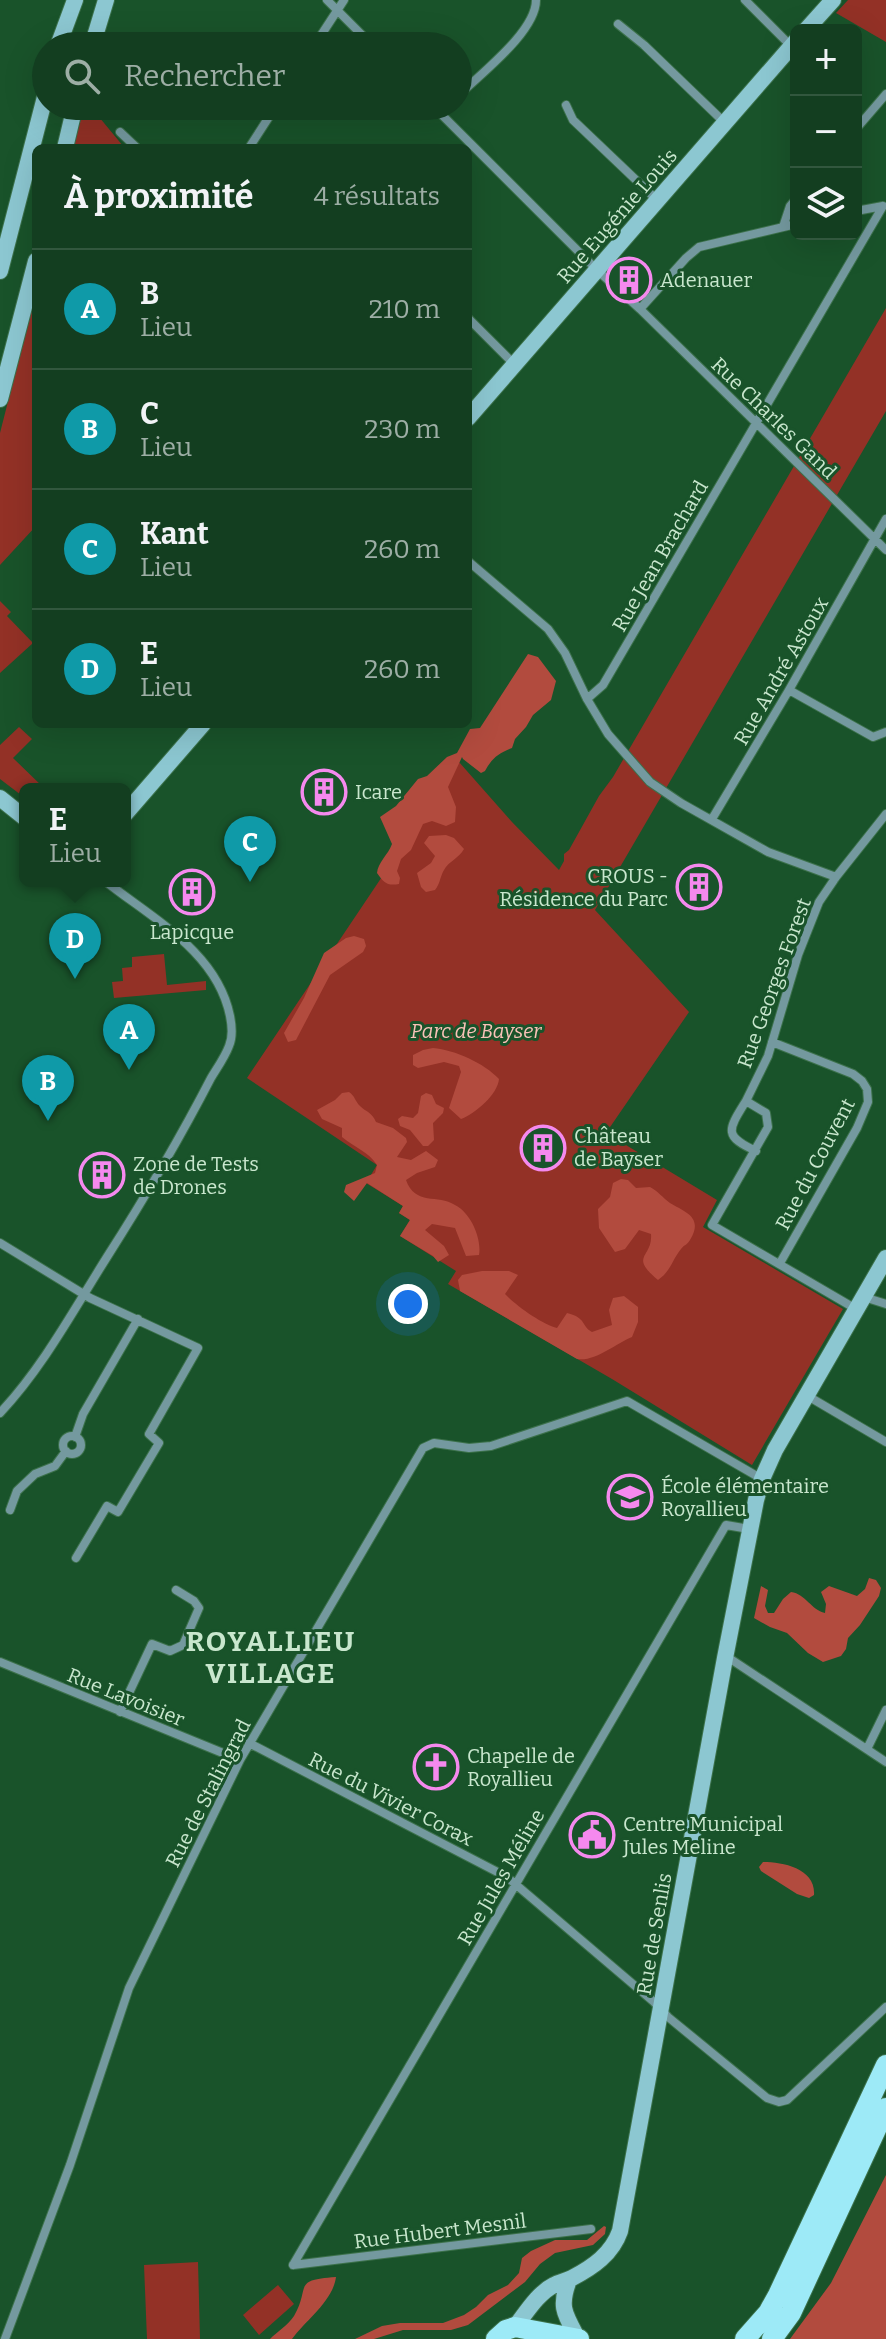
<!DOCTYPE html>
<html lang="fr">
<head>
<meta charset="utf-8">
<style>
	body { margin:0; font-family:Bitter,serif; background:#20492d; color:#f1f3f6 }
	.controls { position:absolute; right:24px; top:24px; display:grid; overflow:hidden; border-radius:12px; box-shadow:0 8px 32px #0002 }
	.controls button { width:72px; height:72px; display:grid; place-items:center; padding:0; border:0; border-bottom:2px solid #32573e; background:#133e20; color:#f1f3f6; font:40px sans-serif }
	.you { position:absolute; left:408px; top:1304px; width:28px; height:28px; margin:-20px; border:6px solid #fff; border-radius:50%; background:#1a73e8; box-shadow:0 0 0 12px #1a73e833 }
	.badge { display:grid; place-items:center; width:52px; height:52px; border-radius:50%; background:#e797bd; color:#fff; font-size:26px; font-weight:700 }
	.pin { position:absolute; translate:-50% -66px; filter:drop-shadow(0 2px 4px #0008) }
	.pin::after { content:''; position:absolute; top:42px; width:28px; height:24px; background:inherit; clip-path:polygon(0 0,100% 0,50% 100%) }
	.popup { position:absolute; left:19px; top:783px; width:112px; height:104px; box-sizing:border-box; display:grid; place-content:center; border-radius:12px; background:#133e20; filter:drop-shadow(0 2px 6px #0005); font-size:26px; white-space:nowrap; color:#9daea5 }
	.popup b { font-size:30px; color:#f1f3f6 }
	.popup::after { content:''; position:absolute; left:50%; top:100%; margin-left:-16px; border:16px solid transparent; border-top-color:#133e20 }
	.list { margin:0; padding:0; list-style:none }
	h2 { display:flex; justify-content:space-between; align-items:center; height:104px; margin:0; padding:0 32px; font-size:34px }
	h2 small { font-size:26px; font-weight:400; color:#9daea5 }
	.list li { display:grid; grid-template-columns:52px 1fr auto; gap:24px; align-items:center; box-sizing:border-box; height:120px; padding:0 32px; border-top:2px solid #32573e }
	.list b { display:block; font-size:30px; white-space:nowrap }
	.list p { margin:0; font-size:26px; white-space:nowrap; color:#9daea5 }
	.list em { font-size:26px; font-style:normal; color:#9daea5 }
	.icon { flex:none; width:44px; height:44px; fill:none; stroke:currentColor; stroke-width:2; stroke-linecap:round; stroke-linejoin:round }
	.map { position:relative; flex:none; width:886px; height:2339px; overflow:hidden }
	.search { position:absolute; background:#133e20; box-shadow:0 8px 32px #0002; left:32px; top:32px; width:440px; height:88px; display:flex; align-items:center; gap:20px; box-sizing:border-box; padding:0 28px; border-radius:44px; color:#9daea5; font-size:30px }
	.panel { position:absolute; background:#133e20; box-shadow:0 8px 32px #0002; left:32px; top:144px; width:440px; height:584px; border-radius:12px }
	.map>svg:first-child { display:block }
	.green { fill:#933126 }
	.forest { fill:#b24b3e }
	.lines { fill:none; stroke-linecap:round; stroke-linejoin:round }
	.street-casing { stroke:#3c714b; stroke-width:10 }
	.secondary-casing { stroke:#3c714b; stroke-width:18 }
	.primary-casing { stroke:#3c714b; stroke-width:22 }
	.street { stroke:#74999f; stroke-width:8 }
	.secondary { stroke:#8cc7d1; stroke-width:16 }
	.primary { stroke:#9deaf7; stroke-width:20 }
	.labels { text-anchor:middle; dominant-baseline:central; stroke-width:6; stroke-linejoin:round; paint-order:stroke }
	.street-label { font-size:20px; fill:#c9e7ce; stroke:#19532a }
	.poi-label { font-size:20px; fill:#c9e7ce; stroke:#19532a; text-anchor:start }
	.park-label { font-size:20px; font-style:italic; fill:#fac2b8; stroke:#19532a }
	.district-label { font-size:28px; font-weight:bold; letter-spacing:2px; fill:#c9e7ce; stroke:#19532a }
</style>
</head>
<body>
<div class="map">
<svg width="886" height="2339" viewBox="0 0 886 2339">
	<rect width="100%" height="100%" fill="#19532a"/>
	<!-- green -->
	<path class="green" d="M848,0H886V42L836,13Z
		M85,106H90L123,146L122,148H72Z
		M36,291V526L0,565V433Z
		M886,308V411L595,910L689,1012L606,1133L717,1200L703,1227L843,1309L752,1465L612,1379L448,1284L456,1271L400,1236L410,1220L399,1213L403,1206L366,1183L377,1165L247,1078L459,762L512,822L559,870L564,861V854L569,850L599,796L613,777Z
		M0,601L11,612L7,616L33,643L0,673Z
		M19,727L32,739L13,758L44,788L25,789V798L0,779V745Z
		M164,954L167,985L206,981V990L114,998L112,982L123,981L122,968L132,967V957Z
		M198,2262L200,2339H147L144,2265Z
		M278,2285L294,2304L259,2335L243,2315Z"/>
	<!-- forest -->
	<path class="forest" d="M528,654L538,657L556,681L551,700L533,715L526,727L515,739L512,748C499,753 492,758 485,771L481,773L463,759L462,757L448,787L456,807L455,822L446,826L432,821L423,824L411,850L401,859L397,871L400,878L399,884C387,886 384,883 377,873C378,862 388,855 392,844L380,817L396,806L418,779L427,776L447,757L457,753L470,729L480,728Z
		M446,835L454,838L464,849C459,858 448,862 444,870C440,877 440,884 435,890L426,892L421,887L417,873L431,863L435,856L424,843L429,836Z
		M354,936L364,939L366,946L363,952L330,975L296,1040L288,1042L284,1033L304,998L324,953L346,938Z
		M433,1048C455,1050 484,1063 499,1079C498,1094 475,1114 461,1119L449,1108L461,1072L459,1066L444,1062L418,1068L413,1065V1055L423,1050Z
		M349,1092C355,1096 355,1101 360,1106C366,1112 372,1112 376,1122L393,1128L406,1138L407,1142L397,1157L411,1160L426,1151L438,1160L435,1167L417,1173L406,1180C415,1206 438,1194 455,1205C471,1213 482,1239 479,1255L466,1256L455,1228L432,1224L425,1230L444,1246L449,1255L438,1262L433,1256L400,1236L410,1220L399,1213L403,1206L367,1183L354,1201L344,1192L346,1185L375,1173L377,1165C368,1151 355,1148 342,1137V1128L322,1119L317,1110L335,1100L342,1093Z
		M426,1093L432,1095L436,1104L444,1108L443,1113L433,1123L434,1140L428,1146H423L410,1130L400,1126L398,1119L402,1116L413,1118L418,1113L421,1096Z
		M621,1179L628,1180L636,1188L650,1187C658,1191 663,1198 670,1203C685,1212 704,1217 690,1240C686,1246 685,1244 681,1249C672,1260 671,1271 658,1280C628,1255 653,1258 651,1234L639,1230L625,1249L615,1252L599,1228L598,1209L610,1197L613,1183Z
		M482,1271H509L518,1275L505,1294C515,1305 543,1325 557,1328L567,1313C587,1318 581,1326 592,1332L612,1325L609,1310L613,1298L624,1296L638,1307V1322L632,1337C615,1344 595,1362 577,1359L460,1291L458,1280L462,1275Z
		M869,1578L876,1580L881,1588L879,1596L860,1625L848,1638L846,1649L841,1656L823,1662L808,1653L787,1633L770,1627L754,1618L761,1586L768,1590L765,1606L768,1613H774L783,1599L791,1592C806,1594 811,1610 825,1613L826,1604L821,1592L829,1586L857,1596L865,1589Z
		M763,1862C784,1862 816,1869 814,1895L809,1898L797,1894L761,1871L759,1867Z
		M886,2175V2339H790L831,2283Z
		M604,2226L606,2227L605,2234L593,2245L555,2253L540,2264L525,2282L468,2325L451,2330H403L374,2339H355L382,2326L400,2323H443L464,2315L476,2307L488,2295L508,2285L519,2273L522,2258L531,2251L555,2240H587Z
		M336,2277C333,2301 306,2320 292,2339H270C277,2332 288,2325 294,2316C311,2287 291,2280 336,2277Z"/>
	<g class="lines">
		<!-- street casing -->
		<g class="street-casing">
			<path id="street" d="M327,0L373,46
				M745,0L791,46
				M618,24L644,45L725,123
				M314,46L344,0
				M458,96C480,74 536,32 536,0
				M566,105L573,120L657,200
				M433,106L597,270L640,309L686,258L699,247L796,224
				M856,129L886,94
				M120,132L137,148
				M249,148L276,106
				M856,211L883,206
				M783,227L790,206L796,199
				M640,309L886,550
				M468,318L514,364
				M468,561L548,629L565,653L587,699L608,734L650,782L681,803L768,852L836,877
				M789,690L873,737L886,732
				M587,699L603,685L883,206
				M712,819L789,690L886,519
				M772,1042L853,1074L862,1081L867,1089L868,1102L857,1128L780,1263
				M746,1101C728,1130 723,1136 756,1151
				M0,1243L90,1298L198,1348L149,1434L159,1443L118,1512L107,1506L76,1558
				M864,1297L886,1304
				M856,1309L712,1225L768,1127L766,1113L746,1101L768,1056L798,955L819,902L836,877L886,814
				M806,1395L886,1442
				M0,1413C43,1367 73,1311 107,1257C144,1199 179,1140 211,1078C217,1068 225,1057 229,1046C233,1037 232,1026 230,1016C217,952 153,919 105,881
				M63 1445a9 9 0 1 1 18 0a9 9 0 1 1-18 0Z
				M75,1437L83,1414L138,1319
				M10,1510L17,1491L35,1474L55,1466L66,1451
				M725,1658L732,1660L886,1762
				M0,1662L240,1760
				M120,1712L152,1644L170,1651L183,1645L199,1608L194,1601L176,1590
				M249,1743L507,1877L654,2002L668,2017L767,2098L779,2102L787,2100L886,2007
				M867,1749L886,1710
				M293,2265L726,1525L749,1529
				M293,2265L591,2229
				M5,2339L70,2165L129,1988L240,1760L423,1448L434,1443L469,1448L491,1446L627,1401L762,1479"/>
		</g>
		<!-- secondary casing -->
		<g class="secondary-casing">
			<path id="secondary" d="M806,30L833,0
				M58,46L75,0
				M92,46L106,0
				M65,148L75,106
				M0,271L46,93
				M0,399L36,261
				M468,418L796,41
				M0,798L25,818
				M125,814L203,724
				M569,2280C559,2306 564,2313 577,2337
				M515,2327C526,2313 538,2293 554,2285C559,2282 566,2281 572,2278C593,2267 612,2254 620,2231L725,1658L756,1500L762,1479L775,1450L886,1258"/>
		</g>
		<!-- primary casing -->
		<g class="primary-casing">
			<path id="primary" d="M496,2339L506,2330L515,2327L579,2339
				M745,2339L768,2313L778,2295L886,2065
				M772,2339L791,2313L886,2108"/>
		</g>
		<!-- street -->
		<use href="#street" class="street"/>
		<!-- secondary -->
		<use href="#secondary" class="secondary"/>
		<!-- primary -->
		<use href="#primary" class="primary"/>
	</g>
	<!-- icons -->
	<defs>
		<g id="building-ring" transform="scale(2.3)"><circle r="9.5" fill="#19532a" stroke="#f589ee" stroke-width="1.5"/><path d="M-4-6H4V6H1V3H-1V6H-4ZM-2.5-4.3h1.7v1.8h-1.7ZM.8-4.3h1.7v1.8H.8ZM-2.5-1h1.7V.8h-1.7ZM.8-1h1.7V.8H.8Z" fill="#f589ee"/></g>
		<g id="school-ring" transform="scale(2.3)"><circle r="9.5" fill="#19532a" stroke="#f589ee" stroke-width="1.5"/><path d="M0-5L7-2L0 1L-7-2ZM-4 1L0 2.5L4 1V4Q0 6-4 4Z" fill="#f589ee"/></g>
		<g id="church-ring" transform="scale(2.3)"><circle r="9.5" fill="#19532a" stroke="#f589ee" stroke-width="1.5"/><path d="M-1.2-6h2.4v3.5h3.3v2.4h-3.3V6h-2.4V-.1h-3.3v-2.4h3.3Z" fill="#f589ee"/></g>
		<g id="civic-ring" transform="scale(2.3)"><circle r="9.5" fill="#19532a" stroke="#f589ee" stroke-width="1.5"/><path d="M-.6-6.5H3V-4.5H.6V-3L4-1V1h2V6H-6V1h2V-1L-.6-3ZM-1.2 2.5V6h2.4V2.5Z" fill="#f589ee"/></g>
	</defs>
	<g fill-rule="evenodd">
		<use href="#building-ring" x="629" y="280"/>
		<use href="#building-ring" x="324" y="792"/>
		<use href="#building-ring" x="699" y="887"/>
		<use href="#building-ring" x="192" y="892"/>
		<use href="#building-ring" x="543" y="1148"/>
		<use href="#building-ring" x="102" y="1175"/>
		<use href="#school-ring" x="630" y="1497"/>
		<use href="#church-ring" x="436" y="1767"/>
		<use href="#civic-ring" x="592" y="1835"/>
	</g>
	<g class="labels">
		<!-- street labels -->
		<g class="street-label">
			<text transform="translate(617 216) rotate(-49)">Rue Eugénie Louis</text>
			<text transform="translate(774 418) rotate(44)">Rue Charles Gand</text>
			<text transform="translate(660 556) rotate(-60)">Rue Jean Brachard</text>
			<text transform="translate(781 671) rotate(-60)">Rue André Astoux</text>
			<text transform="translate(774 983) rotate(-70)">Rue Georges Forest</text>
			<text transform="translate(815 1164) rotate(-62)">Rue du Couvent</text>
			<text transform="translate(126 1697) rotate(22)">Rue Lavoisier</text>
			<text transform="translate(208 1793) rotate(-63)">Rue de Stalingrad</text>
			<text transform="translate(391 1799) rotate(27)">Rue du Vivier Corax</text>
			<text transform="translate(501 1877) rotate(-60)">Rue Jules Méline</text>
			<text transform="translate(654 1934) rotate(-80)">Rue de Senlis</text>
			<text transform="translate(440 2231) rotate(-7)">Rue Hubert Mesnil</text>
		</g>
		<!-- poi labels -->
		<g class="poi-label">
			<text x="660" y="280">Adenauer</text>
			<text x="355" y="792">Icare</text>
			<text x="668" y="876" text-anchor="end">CROUS -<tspan x="668" dy="23">Résidence du Parc</tspan></text>
			<text x="192" y="932" text-anchor="middle">Lapicque</text>
			<text x="574" y="1136">Château<tspan x="574" dy="23">de Bayser</tspan></text>
			<text x="133" y="1164">Zone de Tests<tspan x="133" dy="23">de Drones</tspan></text>
			<text x="661" y="1486">École élémentaire<tspan x="661" dy="23">Royallieu</tspan></text>
			<text x="467" y="1756">Chapelle de<tspan x="467" dy="23">Royallieu</tspan></text>
			<text x="623" y="1824">Centre Municipal<tspan x="623" dy="23">Jules Meline</tspan></text>
		</g>
		<!-- park labels -->
		<g class="park-label">
			<text x="476" y="1031">Parc de Bayser</text>
		</g>
		<!-- district labels -->
		<g class="district-label">
			<text x="271" y="1641">ROYALLIEU<tspan x="271" dy="32">VILLAGE</tspan></text>
		</g>
	</g>
</svg>
<div class="controls">
<button>+</button>
<button>−</button>
<button><svg class="icon" aria-label="layers" viewBox="0 0 24 24"><path d="M12 4l9 5-9 5-9-5zM3 14l9 5 9-5"/></svg></button>
</div>
<div class="you"></div>
<div class="pin badge" style="left:129px;top:1070px;background:#0f9aa8">A</div>
<div class="pin badge" style="left:48px;top:1121px;background:#0f9aa8">B</div>
<div class="pin badge" style="left:250px;top:882px;background:#0f9aa8">C</div>
<div class="pin badge" style="left:75px;top:979px;background:#0f9aa8">D</div>
<div class="popup"><b>E</b>Lieu</div>
<div class="search"><svg class="icon" aria-label="search" viewBox="0 0 24 24"><circle cx="10" cy="10" r="6"/><path d="M15 15l6 6"/></svg>Rechercher</div>
<section class="panel">
<h2>À proximité<small>4 résultats</small></h2>
<ul class="list">
<li><span class="badge" style="background:#0f9aa8">A</span><div><b>B</b><p>Lieu</p></div><em>210 m</em></li>
<li><span class="badge" style="background:#0f9aa8">B</span><div><b>C</b><p>Lieu</p></div><em>230 m</em></li>
<li><span class="badge" style="background:#0f9aa8">C</span><div><b>Kant</b><p>Lieu</p></div><em>260 m</em></li>
<li><span class="badge" style="background:#0f9aa8">D</span><div><b>E</b><p>Lieu</p></div><em>260 m</em></li>
</ul>
</section>
</div>
</body>
</html>
